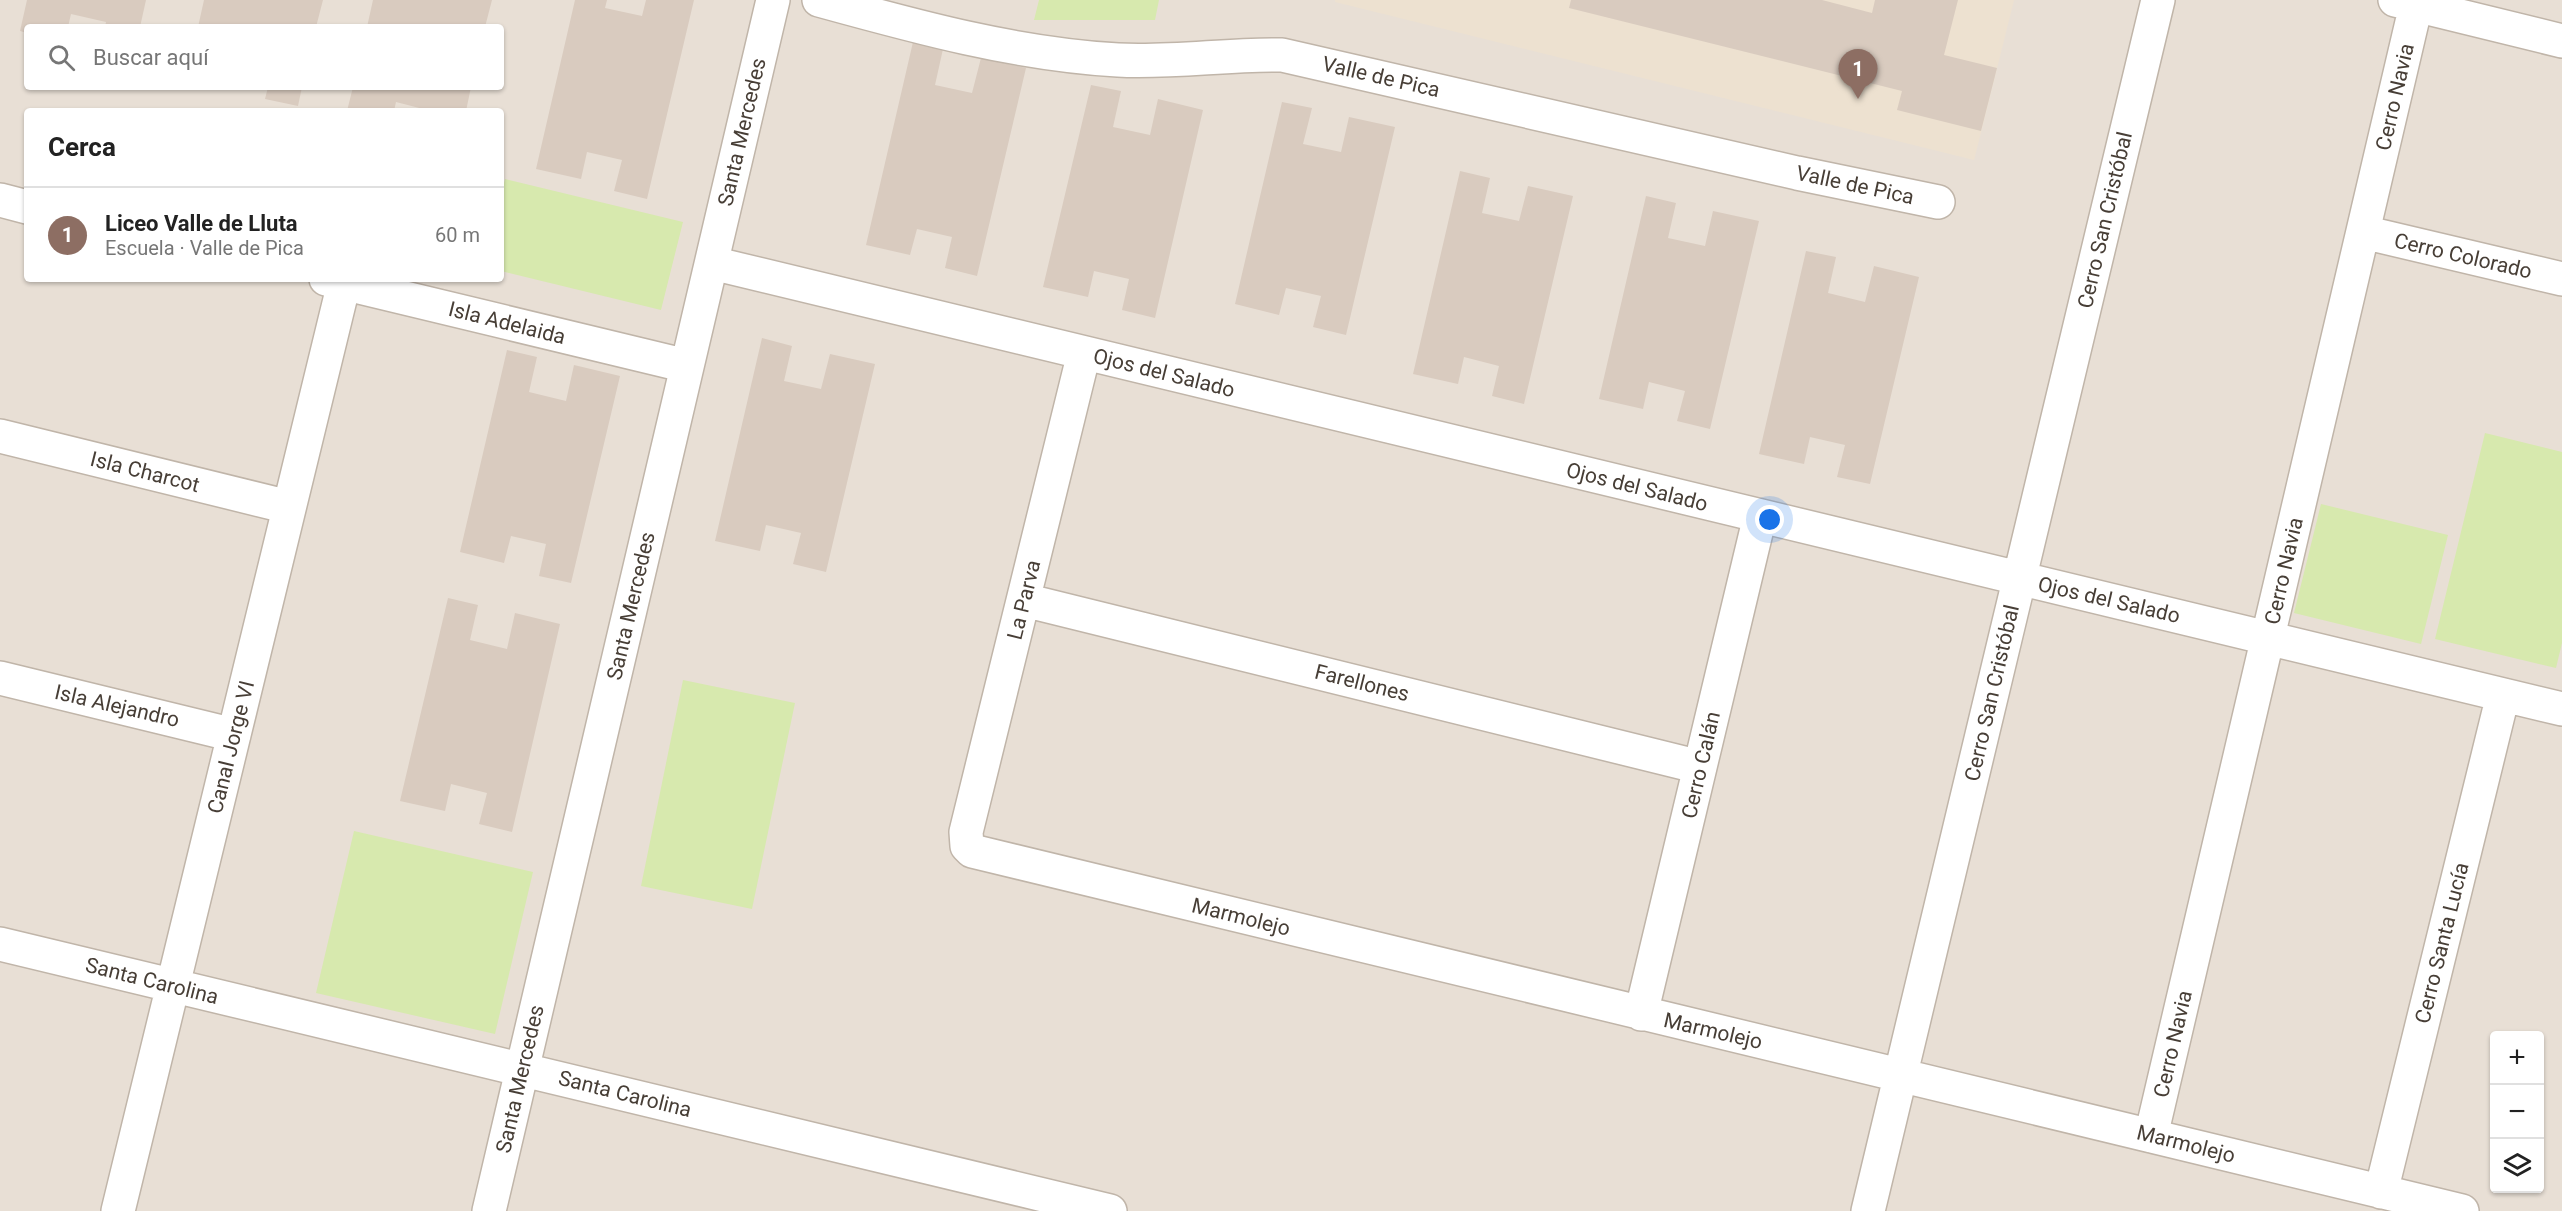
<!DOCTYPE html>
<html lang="es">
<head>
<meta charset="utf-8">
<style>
	body { margin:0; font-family:Roboto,sans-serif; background:#f6f6f6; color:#222 }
	.controls { position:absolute; right:18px; bottom:18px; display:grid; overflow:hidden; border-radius:6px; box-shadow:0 2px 4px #0004 }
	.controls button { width:54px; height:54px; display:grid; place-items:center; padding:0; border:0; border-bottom:2px solid #e0e0e0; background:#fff; color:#222; font:30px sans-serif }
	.you { position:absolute; left:1770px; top:520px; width:21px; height:21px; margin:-15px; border:4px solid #fff; border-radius:50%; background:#1a73e8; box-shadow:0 0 0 9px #1a73e833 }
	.badge { display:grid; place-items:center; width:39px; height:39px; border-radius:50%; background:#2563eb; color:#fff; font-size:20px; font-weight:700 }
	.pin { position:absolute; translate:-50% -50px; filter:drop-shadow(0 2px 3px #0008) }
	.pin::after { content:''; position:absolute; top:32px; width:21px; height:18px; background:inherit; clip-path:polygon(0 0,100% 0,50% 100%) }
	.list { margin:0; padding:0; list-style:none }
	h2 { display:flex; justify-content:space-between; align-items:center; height:78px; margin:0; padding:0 24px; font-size:26px }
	h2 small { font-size:20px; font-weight:400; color:#767676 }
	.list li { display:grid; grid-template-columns:39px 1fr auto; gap:18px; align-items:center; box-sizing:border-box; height:96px; padding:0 24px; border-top:2px solid #e0e0e0 }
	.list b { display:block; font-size:22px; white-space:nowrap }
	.list p { margin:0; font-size:20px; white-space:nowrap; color:#767676 }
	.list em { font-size:20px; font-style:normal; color:#767676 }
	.icon { flex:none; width:33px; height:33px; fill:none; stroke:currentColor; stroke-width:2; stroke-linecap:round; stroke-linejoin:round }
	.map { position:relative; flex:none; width:2562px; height:1211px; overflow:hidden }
	.search { position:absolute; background:#fff; box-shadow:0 2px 4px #0004; left:24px; top:24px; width:480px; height:66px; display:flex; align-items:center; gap:15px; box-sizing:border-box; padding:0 21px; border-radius:6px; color:#767676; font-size:22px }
	.panel { position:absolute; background:#fff; box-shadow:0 2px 4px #0004; left:24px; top:108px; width:480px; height:174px; border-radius:6px }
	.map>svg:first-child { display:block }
	.residential { fill:#e8dfd5; fill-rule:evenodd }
	.education { fill:#ede1d0 }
	.green { fill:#d7e9ae }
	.building { fill:#d9cbbf }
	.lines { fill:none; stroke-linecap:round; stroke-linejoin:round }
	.minor-casing { stroke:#c0b5a9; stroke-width:36 }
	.minor { stroke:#fff; stroke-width:33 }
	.labels { text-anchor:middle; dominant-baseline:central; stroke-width:5; stroke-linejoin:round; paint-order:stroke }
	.street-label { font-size:21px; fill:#473e36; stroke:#fff }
</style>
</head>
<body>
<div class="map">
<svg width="2562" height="1211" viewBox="0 0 2562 1211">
	<rect width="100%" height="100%" fill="#f4eee7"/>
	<!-- residential -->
	<path class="residential" d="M0,0H2562V1211H0ZM27,27H501V87H27ZM27,111H501V279H27ZM2494,1036H2540V1188H2494Z"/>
	<!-- education -->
	<path class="education" d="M1335,0H2014L1974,160L1335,2Z"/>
	<!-- green -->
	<path class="green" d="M1039,0H1159L1155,20H1034Z
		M505,179L683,222L661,310L501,271V195Z
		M2485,433L2562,452V643L2556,668L2435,639Z
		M2321,504L2448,535L2421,644L2294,613Z
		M683,680L795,703L752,909L641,886Z
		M354,831L533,872L495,1034L316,993Z"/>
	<!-- building -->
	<path class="building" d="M27,0H146L140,27H105L106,22L71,14L68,27H27V33L20,31Z
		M204,0H323L316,27H198Z
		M373,0H492L485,27H367Z
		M575,0H607L605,8L642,16L646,0H694L647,199L614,191L622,160L587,152L581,179L536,169Z
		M1571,0H1822L1872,13L1875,0H1958L1944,55L1997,68L1981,131L1897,110L1902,91L1569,8Z
		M913,42L943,49L935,85L972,93L981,58L1026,68L977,276L945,268L952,237L917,229L910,255L866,245Z
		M1091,85L1121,91L1113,127L1150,135L1158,99L1203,110L1155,318L1122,310L1129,279L1094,271L1088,297L1043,287Z
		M268,87H302L298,106L265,99Z
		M353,87H471L466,111H431L396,102L394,111H347Z
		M1282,102L1312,108L1303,144L1341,152L1349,117L1395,127L1346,335L1313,327L1321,296L1286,288L1279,315L1235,304Z
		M1460,171L1490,178L1482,213L1519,221L1528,186L1573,196L1524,404L1492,396L1499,366L1464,357L1458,384L1413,374Z
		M1646,196L1676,203L1668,238L1705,246L1713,211L1759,221L1710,429L1677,421L1685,391L1649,382L1643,409L1599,399Z
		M1806,251L1836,257L1828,293L1865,302L1874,266L1919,277L1870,484L1837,477L1845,445L1810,437L1804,464L1759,454Z
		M762,338L792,346L784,381L821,389L830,354L875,364L826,572L793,564L801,533L766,525L760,551L715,541Z
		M507,350L537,357L529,392L566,401L574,365L620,376L571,583L539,576L546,544L511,536L504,563L460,552Z
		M448,598L478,605L470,640L507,649L515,613L560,624L512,832L479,824L487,793L451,784L445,811L400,801Z"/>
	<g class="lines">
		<!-- minor casing -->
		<g class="minor-casing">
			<path id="minor" d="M819,0C917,27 1015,54 1118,60C1173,63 1227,54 1282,55L1797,173L1938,202
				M2395,0L2562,41
				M0,200L27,207
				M2363,232L2562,279
				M712,263L2562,709
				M326,279L687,366
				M1084,353L966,832L967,846L972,851L2462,1211
				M0,436L289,507
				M1024,600L1700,767
				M0,678L234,735
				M0,944L1110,1211
				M1641,1014L1760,516
				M2151,1136L2416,5
				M2381,1192L2503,695
				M118,1211L344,283
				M489,1211L773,0
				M1868,1211L2158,0"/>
		</g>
		<!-- minor -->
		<use href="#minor" class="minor"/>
	</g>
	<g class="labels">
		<!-- street labels -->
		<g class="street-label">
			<text transform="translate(1381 77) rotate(13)">Valle de Pica</text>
			<text transform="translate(2395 97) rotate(-77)">Cerro Navia</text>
			<text transform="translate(742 132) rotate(-77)">Santa Mercedes</text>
			<text transform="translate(1855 185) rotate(12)">Valle de Pica</text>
			<text transform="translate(2105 220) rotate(-77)">Cerro San Cristóbal</text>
			<text transform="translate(2463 256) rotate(13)">Cerro Colorado</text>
			<text transform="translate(507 323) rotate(14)">Isla Adelaida</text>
			<text transform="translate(1164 373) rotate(14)">Ojos del Salado</text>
			<text transform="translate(145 472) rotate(14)">Isla Charcot</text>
			<text transform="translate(1637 487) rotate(14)">Ojos del Salado</text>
			<text transform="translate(2284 571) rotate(-77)">Cerro Navia</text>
			<text transform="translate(1024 600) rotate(-76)">La Parva</text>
			<text transform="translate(2109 600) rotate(13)">Ojos del Salado</text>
			<text transform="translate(631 606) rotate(-77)">Santa Mercedes</text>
			<text transform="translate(1362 683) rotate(14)">Farellones</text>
			<text transform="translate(1992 693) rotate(-77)">Cerro San Cristóbal</text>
			<text transform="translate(117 706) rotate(13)">Isla Alejandro</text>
			<text transform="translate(231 747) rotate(-76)">Canal Jorge VI</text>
			<text transform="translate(1701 765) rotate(-77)">Cerro Calán</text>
			<text transform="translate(1241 917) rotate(14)">Marmolejo</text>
			<text transform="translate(2442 943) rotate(-76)">Cerro Santa Lucía</text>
			<text transform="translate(152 981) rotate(14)">Santa Carolina</text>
			<text transform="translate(1713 1031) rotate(13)">Marmolejo</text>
			<text transform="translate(2173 1044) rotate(-77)">Cerro Navia</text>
			<text transform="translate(520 1079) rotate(-77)">Santa Mercedes</text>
			<text transform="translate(625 1094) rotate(14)">Santa Carolina</text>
			<text transform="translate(2186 1144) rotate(14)">Marmolejo</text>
		</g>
	</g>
</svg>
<div class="controls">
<button>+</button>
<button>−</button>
<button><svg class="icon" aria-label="layers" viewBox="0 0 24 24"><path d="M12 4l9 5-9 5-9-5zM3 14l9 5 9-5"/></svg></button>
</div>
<div class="you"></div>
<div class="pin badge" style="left:1858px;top:99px;background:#8d6e63">1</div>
<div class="search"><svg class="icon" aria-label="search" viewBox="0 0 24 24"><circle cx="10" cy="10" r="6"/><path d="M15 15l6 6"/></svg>Buscar aquí</div>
<section class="panel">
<h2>Cerca<small></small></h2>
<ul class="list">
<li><span class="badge" style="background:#8d6e63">1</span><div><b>Liceo Valle de Lluta</b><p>Escuela · Valle de Pica</p></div><em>60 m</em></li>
</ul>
</section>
</div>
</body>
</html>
